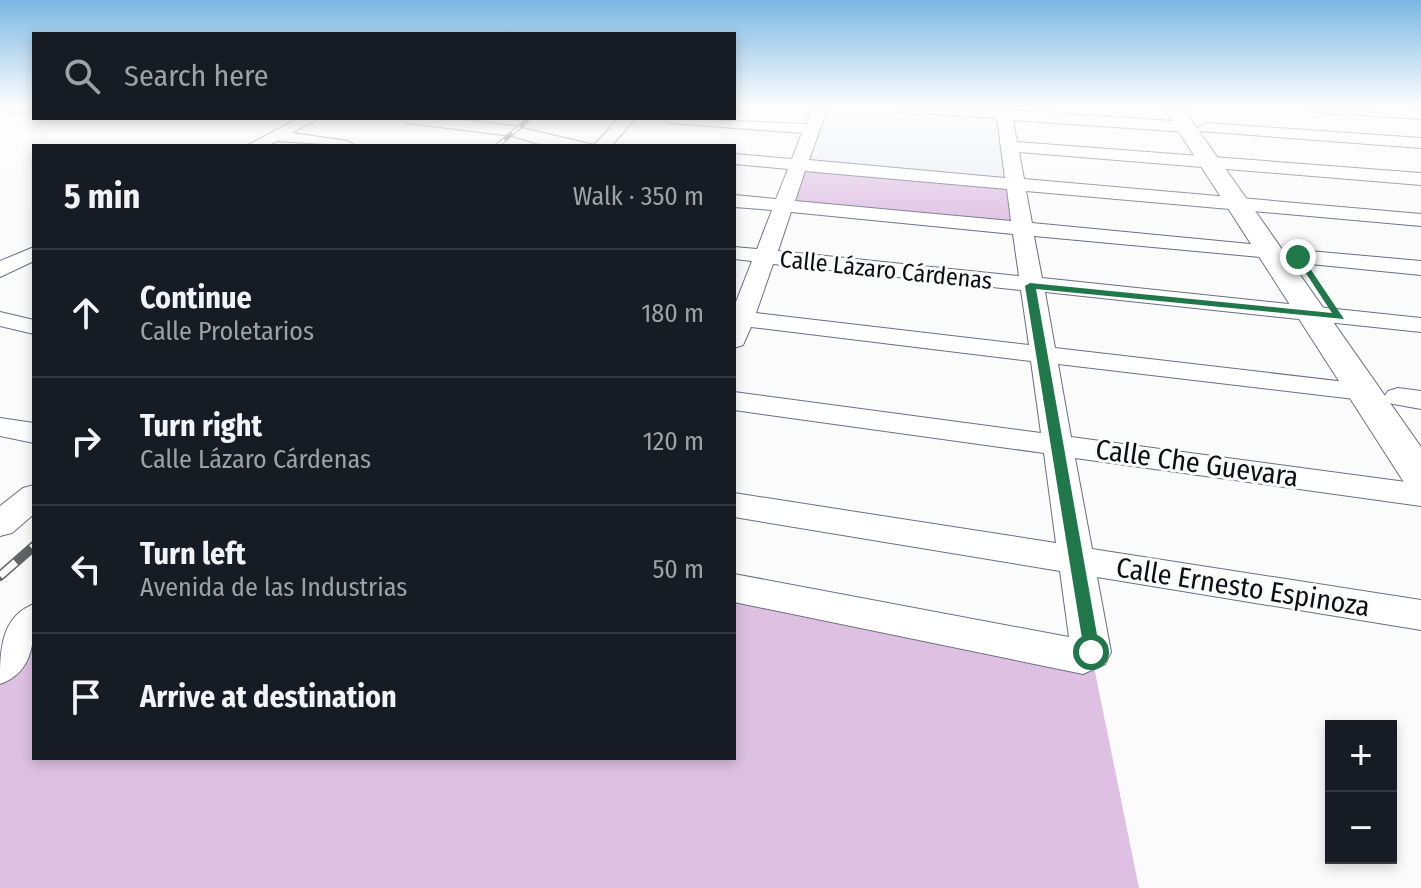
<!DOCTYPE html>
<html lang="en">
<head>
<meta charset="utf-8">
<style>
	body { margin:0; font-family:"Fira Sans Condensed",sans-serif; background:#20242c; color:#f1f3f6 }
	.controls { position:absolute; right:24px; bottom:24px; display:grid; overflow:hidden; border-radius:0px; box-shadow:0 4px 12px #0003 }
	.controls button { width:72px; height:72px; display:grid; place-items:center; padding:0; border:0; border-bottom:2px solid #363941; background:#171b24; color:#f1f3f6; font:40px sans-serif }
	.stop { position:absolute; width:24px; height:24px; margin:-18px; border:6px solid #1f774a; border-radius:50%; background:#fff }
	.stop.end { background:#1f774a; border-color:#fff; box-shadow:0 2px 8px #0008 }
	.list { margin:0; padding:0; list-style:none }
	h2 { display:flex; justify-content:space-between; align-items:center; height:104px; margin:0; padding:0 32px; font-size:34px }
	h2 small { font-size:26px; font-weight:400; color:#9ea1a6 }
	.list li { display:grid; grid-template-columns:52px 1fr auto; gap:24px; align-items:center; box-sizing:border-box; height:128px; padding:0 32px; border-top:2px solid #363941 }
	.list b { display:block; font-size:30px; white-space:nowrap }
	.list p { margin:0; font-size:26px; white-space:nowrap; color:#9ea1a6 }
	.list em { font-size:26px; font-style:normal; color:#9ea1a6 }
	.icon { flex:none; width:44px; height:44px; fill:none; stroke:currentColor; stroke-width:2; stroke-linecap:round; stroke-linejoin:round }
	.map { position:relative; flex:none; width:1421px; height:888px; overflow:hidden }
	.search { position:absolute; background:#171b24; box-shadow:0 4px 12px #0003; left:32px; top:32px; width:704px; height:88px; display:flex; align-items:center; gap:20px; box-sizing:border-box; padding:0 28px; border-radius:0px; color:#9ea1a6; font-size:30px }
	.panel { position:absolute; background:#171b24; box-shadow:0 4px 12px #0003; left:32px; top:144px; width:704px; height:616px; border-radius:0px }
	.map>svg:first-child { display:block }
	.built { fill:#eceef4 }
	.green { fill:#dec0e3 }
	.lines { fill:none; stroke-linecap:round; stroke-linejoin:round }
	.minor-casing { stroke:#6a6f83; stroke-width:2 }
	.major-casing { stroke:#6a6f83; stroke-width:2 }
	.minor { fill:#fff; fill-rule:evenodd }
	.major { fill:#fff; fill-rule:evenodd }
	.rail-far1-casing { stroke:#636468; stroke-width:5 }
	.rail-casing { stroke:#636468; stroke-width:10 }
	.rail-far1 { stroke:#fbfbfb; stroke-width:3; stroke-dasharray:10; stroke-linecap:butt }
	.rail { stroke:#fbfbfb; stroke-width:7; stroke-dasharray:21; stroke-linecap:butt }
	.route { fill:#1f774a }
	.labels { text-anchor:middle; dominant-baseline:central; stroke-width:6; stroke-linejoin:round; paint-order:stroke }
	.far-street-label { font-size:24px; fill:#0d0f16; stroke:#fbfbfb }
	.street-label { font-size:28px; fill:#0d0f16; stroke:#fbfbfb }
</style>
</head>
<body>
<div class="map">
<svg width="1421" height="888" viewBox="0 0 1421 888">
	<rect width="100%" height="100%" fill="#fbfbfb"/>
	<!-- built -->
	<path class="built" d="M820,107H888L998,116L1013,184L797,164Z"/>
	<!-- green -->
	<path class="green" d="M797,164L1013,184L1020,227L785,205Z
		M734,588L1091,652L1139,888H0V667L34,620V758H734Z"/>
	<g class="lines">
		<!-- minor casing -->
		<g class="minor-casing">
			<path id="minor" d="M2,107H34V114L10,112Z
				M813,107H828L809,160L1005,178L997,118L899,112L891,107H1010L1011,110L1187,122L1195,127L1187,132L1013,120L1017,142L1421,173V185L1019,152L1024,179L1421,214V226L1026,191L1032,223L1271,246L1282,252L1271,258L1034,236L1042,278L1421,318V332L1045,292L1055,348L1363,384L1373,386L1377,392L1373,398L1363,400L1058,364L1071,437L1421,484V506L1075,458L1092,549L1421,600V630L1097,577L1111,652L1105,664L1083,674L734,602V574L1069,637L1060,571L734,517V493L1056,543L1044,453L734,410V392L1041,433L1031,361L751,327L743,345L734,348V307L752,261L734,259V247L757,249L772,210L734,207V195L776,199L788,169L734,164V154L792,159L802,133L669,123L661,118L806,124ZM805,171L1007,189L1011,221L795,201ZM791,212L1013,234L1019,276L778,251ZM773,264L1021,290L1029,345L756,313Z
				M1307,107L1421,109V119L1315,112Z
				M299,118H319L292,133L348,141L356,146L277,141L267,146H246Z
				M399,118H446L514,126L594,145L619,118H636L611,146H545L512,136L407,123Z
				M1205,123L1421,138V148L1199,131L1197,128Z
				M34,247V261L0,277V261Z
				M1298,250L1421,261V275L1290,262L1287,257Z
				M0,312L34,320V334L0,326Z
				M1398,388L1421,391V409L1388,403L1384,397L1388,391Z
				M0,418L34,423V443L0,436Z
				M34,485V514L12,533L0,536V506L23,488Z
				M34,604C34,637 36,671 0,684C0,652 0,617 34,604Z"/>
		</g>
		<!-- major casing -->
		<g class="major-casing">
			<path id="major" d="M1163,107H1182L1421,447V491L1407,487Z"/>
		</g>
		<!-- minor -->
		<use href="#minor" class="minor"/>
		<!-- major -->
		<use href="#major" class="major"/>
		<!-- rail-far1 casing -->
		<g class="rail-far1-casing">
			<path id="rail-far1" d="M497,146L530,118"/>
		</g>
		<!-- rail casing -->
		<g class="rail-casing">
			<path id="rail" d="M0,576L34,546"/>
		</g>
		<!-- rail-far1 -->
		<use href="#rail-far1" class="rail-far1"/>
		<!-- rail -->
		<use href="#rail" class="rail"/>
	</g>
	<!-- sky -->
	<linearGradient id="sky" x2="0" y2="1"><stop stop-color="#7bb8e3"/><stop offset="0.46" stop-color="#fdfdfd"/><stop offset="1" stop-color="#fdfdfd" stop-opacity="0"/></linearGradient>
	<rect width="1421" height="231" fill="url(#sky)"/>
	<!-- route -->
	<path class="route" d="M1294,255H1301L1344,319L1036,289L1100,652L1097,657H1085L1025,286L1030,283L1332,313Z"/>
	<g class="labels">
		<!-- far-street labels -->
		<g class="far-street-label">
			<text transform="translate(886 270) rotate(6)">Calle Lázaro Cárdenas</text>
		</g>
		<!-- street labels -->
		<g class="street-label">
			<text transform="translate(1197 463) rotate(8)">Calle Che Guevara</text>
			<text transform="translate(1243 587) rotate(9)">Calle Ernesto Espinoza</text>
		</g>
	</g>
</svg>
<div class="controls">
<button>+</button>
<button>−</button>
</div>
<div class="stop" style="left:1091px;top:652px"></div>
<div class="stop end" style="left:1298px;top:257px"></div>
<div class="search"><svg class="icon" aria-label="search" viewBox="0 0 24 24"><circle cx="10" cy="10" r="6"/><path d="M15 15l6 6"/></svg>Search here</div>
<section class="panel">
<h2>5 min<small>Walk · 350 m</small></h2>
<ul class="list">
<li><svg class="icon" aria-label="ahead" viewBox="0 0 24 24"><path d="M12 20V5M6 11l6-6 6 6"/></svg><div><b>Continue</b><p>Calle Proletarios</p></div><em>180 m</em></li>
<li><svg class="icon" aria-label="right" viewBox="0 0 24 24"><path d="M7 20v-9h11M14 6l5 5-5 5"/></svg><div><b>Turn right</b><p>Calle Lázaro Cárdenas</p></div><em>120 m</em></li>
<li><svg class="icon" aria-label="left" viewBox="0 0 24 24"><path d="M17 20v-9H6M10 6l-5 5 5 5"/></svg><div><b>Turn left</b><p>Avenida de las Industrias</p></div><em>50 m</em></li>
<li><svg class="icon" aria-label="arrive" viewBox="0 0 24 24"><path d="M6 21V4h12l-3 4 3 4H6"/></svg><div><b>Arrive at destination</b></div></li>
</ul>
</section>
</div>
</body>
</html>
